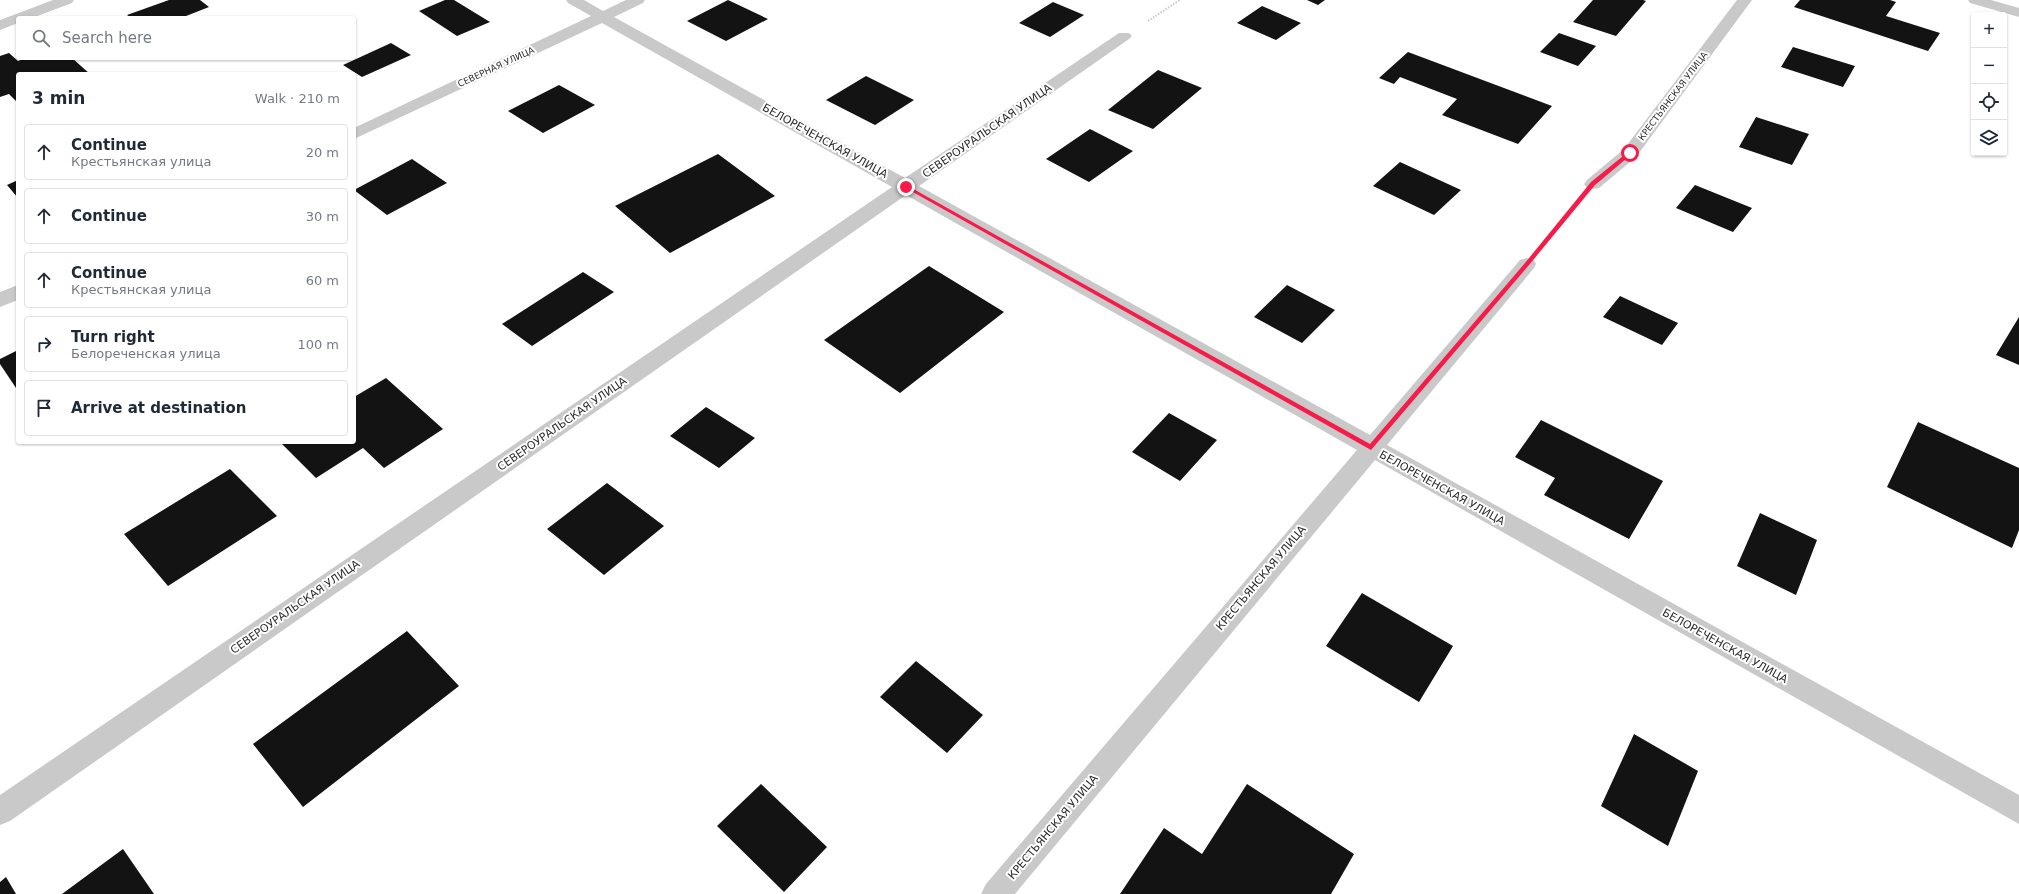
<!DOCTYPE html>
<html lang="en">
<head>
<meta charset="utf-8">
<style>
	body { margin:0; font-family:"DejaVu Sans",sans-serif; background:#f2f2f3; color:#1f2937 }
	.controls { position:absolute; right:12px; top:12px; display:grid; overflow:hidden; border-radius:4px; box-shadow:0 1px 3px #0004 }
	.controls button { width:36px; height:36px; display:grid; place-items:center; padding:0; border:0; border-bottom:1px solid #e0e1e3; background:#fff; color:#1f2937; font:20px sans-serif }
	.stop { position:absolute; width:12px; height:12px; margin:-9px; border:3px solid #f61b49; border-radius:50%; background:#fff }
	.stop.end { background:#f61b49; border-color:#fff; box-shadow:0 1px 4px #0008 }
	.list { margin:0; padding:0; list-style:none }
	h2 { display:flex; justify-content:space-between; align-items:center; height:52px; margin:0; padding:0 16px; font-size:17px }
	h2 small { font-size:13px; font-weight:400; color:#747a83 }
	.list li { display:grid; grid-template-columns:26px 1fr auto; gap:12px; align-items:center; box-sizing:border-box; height:56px; margin:0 8px 8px; padding:0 8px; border:1px solid #e0e1e3; border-radius:4px }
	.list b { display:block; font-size:15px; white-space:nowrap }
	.list p { margin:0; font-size:13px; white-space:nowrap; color:#747a83 }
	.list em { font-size:13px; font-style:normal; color:#747a83 }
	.icon { flex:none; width:22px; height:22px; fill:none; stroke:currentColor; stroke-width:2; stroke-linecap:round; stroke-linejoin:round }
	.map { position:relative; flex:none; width:2019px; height:894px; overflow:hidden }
	.search { position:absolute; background:#fff; box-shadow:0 1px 3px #0004; left:16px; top:16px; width:340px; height:44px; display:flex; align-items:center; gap:10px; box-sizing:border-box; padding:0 14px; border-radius:4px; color:#747a83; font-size:15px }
	.panel { position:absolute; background:#fff; box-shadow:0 1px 3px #0004; left:16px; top:72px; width:340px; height:372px; border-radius:4px }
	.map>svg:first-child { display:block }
	.building { fill:#131313 }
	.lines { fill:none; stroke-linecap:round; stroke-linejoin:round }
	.path-far1 { stroke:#c9c9c9; stroke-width:2; stroke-dasharray:1.5 1.5; stroke-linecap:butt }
	.path { stroke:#c9c9c9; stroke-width:2.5; stroke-dasharray:2 2; stroke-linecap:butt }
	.street { fill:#c9c9c9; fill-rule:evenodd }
	.route { fill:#f61b49 }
	.labels { text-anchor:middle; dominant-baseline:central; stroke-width:4; stroke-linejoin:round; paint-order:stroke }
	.far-street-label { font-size:9px; fill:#2c2c2c; stroke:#fff }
	.street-label { font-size:11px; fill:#2c2c2c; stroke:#fff }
</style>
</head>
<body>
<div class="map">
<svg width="2019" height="894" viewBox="0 0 2019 894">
	<rect width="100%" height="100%" fill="#fff"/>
	<!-- building -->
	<path class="building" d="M169,0H200L209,7L181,18H131L127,15Z
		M445,0H454L490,22L457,36L419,11Z
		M728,0L768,19L726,41L687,21Z
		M1307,0H1325L1318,5Z
		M1593,0H1643L1646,1L1616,36L1573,22Z
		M1800,0H1890L1896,2L1886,16L1940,33L1928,51L1794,7Z
		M1053,2L1084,15L1050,37L1019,23Z
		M1262,6L1301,23L1276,40L1237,23Z
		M1559,33L1596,46L1578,66L1540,52Z
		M391,43L411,55L362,77L343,65Z
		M1793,47L1855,66L1843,87L1781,67Z
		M1408,52L1552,106L1518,144L1442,115L1457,99L1400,77L1394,84L1379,78Z
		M9,53L18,61L26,58H72L90,74H18V103L9,94L0,97V56Z
		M1158,70L1202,88L1153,129L1108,110Z
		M866,76L914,100L875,125L826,100Z
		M559,85L595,105L543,133L508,111Z
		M1756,117L1809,134L1792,165L1739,147Z
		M1090,129L1133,151L1089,182L1046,159Z
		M718,154L775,196L670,253L615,206Z
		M412,159L447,183L387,215L354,190Z
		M1400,162L1461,190L1434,215L1373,186Z
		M18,180V198L7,185Z
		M1695,185L1752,208L1733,232L1676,208Z
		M929,266L1004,312L900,393L824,340Z
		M583,272L614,292L532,346L502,324Z
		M1287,285L1335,310L1302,343L1254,317Z
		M1620,296L1678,323L1662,345L1603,317Z
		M2019,317V365L1996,355Z
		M18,350V391L0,364V359Z
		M386,378L443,429L384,468L363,448L316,478L280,442H354V397Z
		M706,407L755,438L719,468L670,436Z
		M1169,413L1217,440L1180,481L1132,452Z
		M1541,420L1663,481L1629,539L1544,495L1555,478L1515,457Z
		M1918,422L2019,468V530L2012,548L1887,487Z
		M230,469L277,516L168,586L124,534Z
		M607,483L664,526L604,575L547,529Z
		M1760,513L1817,540L1796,595L1737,566Z
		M1362,593L1453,646L1419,702L1326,646Z
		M407,631L459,686L303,807L253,744Z
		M916,661L983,715L947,753L880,697Z
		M1634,734L1698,771L1668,846L1601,806Z
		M761,784L827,847L784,892L717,826Z
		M1247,784L1354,854L1331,894H1120L1164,828L1202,854Z
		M123,849L154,894H62Z
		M6,877L16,894H0V882Z"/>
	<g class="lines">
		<!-- path-far1 -->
		<path class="path-far1" d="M1148,21L1180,0
			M1553,232L1575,206"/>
		<!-- path -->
		<path class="path" d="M1545,242L1554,231"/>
		<!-- street -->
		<path class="street" d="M53,0H74L72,3L32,18H18V23L0,30V20Z
			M566,0H584L603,11L626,0H645L643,3L614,17L905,178L1119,33H1129L1132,36L1129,39L919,186L1370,435L1520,260L1527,258L1534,260L1536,264L1534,268L1387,445L2019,795V824L1375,460L1015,894H981L986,884L1357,450L906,195L10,821L0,825V795L892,187L602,23L354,139V128L591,16L568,3Z
			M1737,0H1752L1636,157L1599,188L1593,189L1587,188L1584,184L1587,180L1624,149Z
			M1968,0H1991L2019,8V17L1970,3Z
			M18,285V300L0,307V292Z"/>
	</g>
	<!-- route -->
	<path class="route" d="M1628,152L1633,153L1595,185L1529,265L1371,450L904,187L908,186L1370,444L1525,263L1591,182Z"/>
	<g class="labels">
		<!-- far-street labels -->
		<g class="far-street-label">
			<text transform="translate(496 67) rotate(-25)">СЕВЕРНАЯ УЛИЦА</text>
			<text transform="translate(1673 96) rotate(-53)">КРЕСТЬЯНСКАЯ УЛИЦА</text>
		</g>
		<!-- street labels -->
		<g class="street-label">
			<text transform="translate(987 131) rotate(-35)">СЕВЕРОУРАЛЬСКАЯ УЛИЦА</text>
			<text transform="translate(825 141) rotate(29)">БЕЛОРЕЧЕНСКАЯ УЛИЦА</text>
			<text transform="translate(562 424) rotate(-35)">СЕВЕРОУРАЛЬСКАЯ УЛИЦА</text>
			<text transform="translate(1442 488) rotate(29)">БЕЛОРЕЧЕНСКАЯ УЛИЦА</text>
			<text transform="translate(1261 578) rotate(-50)">КРЕСТЬЯНСКАЯ УЛИЦА</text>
			<text transform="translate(295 607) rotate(-35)">СЕВЕРОУРАЛЬСКАЯ УЛИЦА</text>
			<text transform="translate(1725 646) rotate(29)">БЕЛОРЕЧЕНСКАЯ УЛИЦА</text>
			<text transform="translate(1053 827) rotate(-50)">КРЕСТЬЯНСКАЯ УЛИЦА</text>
		</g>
	</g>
</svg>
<div class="controls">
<button>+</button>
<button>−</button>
<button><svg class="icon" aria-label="locate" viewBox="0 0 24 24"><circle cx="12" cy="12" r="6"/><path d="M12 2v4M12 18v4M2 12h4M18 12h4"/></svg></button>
<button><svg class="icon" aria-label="layers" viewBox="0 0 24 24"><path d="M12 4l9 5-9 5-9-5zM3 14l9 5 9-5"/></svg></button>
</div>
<div class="stop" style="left:1630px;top:153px"></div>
<div class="stop end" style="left:906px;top:187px"></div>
<div class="search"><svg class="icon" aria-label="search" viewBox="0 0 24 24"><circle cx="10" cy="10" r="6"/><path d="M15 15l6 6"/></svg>Search here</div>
<section class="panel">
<h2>3 min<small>Walk · 210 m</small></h2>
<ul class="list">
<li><svg class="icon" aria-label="ahead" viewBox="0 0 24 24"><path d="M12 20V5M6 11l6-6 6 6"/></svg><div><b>Continue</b><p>Крестьянская улица</p></div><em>20 m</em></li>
<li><svg class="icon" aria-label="ahead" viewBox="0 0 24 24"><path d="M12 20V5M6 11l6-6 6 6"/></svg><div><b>Continue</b></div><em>30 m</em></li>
<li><svg class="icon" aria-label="ahead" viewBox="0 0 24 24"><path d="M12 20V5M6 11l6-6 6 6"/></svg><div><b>Continue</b><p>Крестьянская улица</p></div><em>60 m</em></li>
<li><svg class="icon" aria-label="right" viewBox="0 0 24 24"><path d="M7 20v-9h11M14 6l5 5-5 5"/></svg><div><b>Turn right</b><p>Белореченская улица</p></div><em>100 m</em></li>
<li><svg class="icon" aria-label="arrive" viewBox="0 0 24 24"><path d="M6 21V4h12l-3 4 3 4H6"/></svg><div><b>Arrive at destination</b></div></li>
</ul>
</section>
</div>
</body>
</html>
